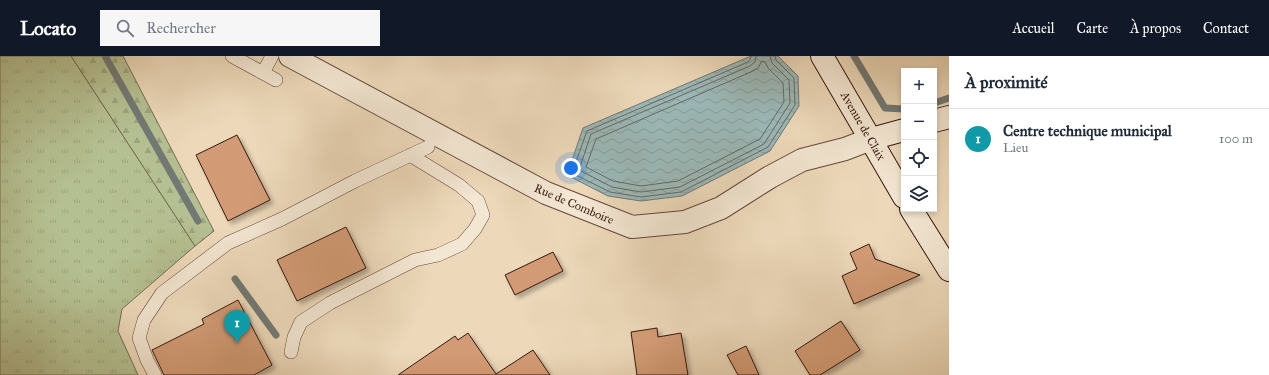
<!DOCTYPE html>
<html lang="fr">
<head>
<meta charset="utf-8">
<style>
	body { margin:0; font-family:"IM FELL Great Primer",serif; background:#f6f6f7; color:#1f2937 }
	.controls { position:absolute; right:12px; top:12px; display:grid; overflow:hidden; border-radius:0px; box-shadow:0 2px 6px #0003 }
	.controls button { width:36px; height:36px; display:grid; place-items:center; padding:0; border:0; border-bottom:1px solid #e0e1e3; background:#fff; color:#1f2937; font:20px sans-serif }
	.you { position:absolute; left:571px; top:112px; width:14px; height:14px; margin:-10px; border:3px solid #fff; border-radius:50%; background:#1a73e8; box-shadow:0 0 0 6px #1a73e833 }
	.badge { display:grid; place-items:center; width:26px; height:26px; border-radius:50%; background:#111827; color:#fff; font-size:13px; font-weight:700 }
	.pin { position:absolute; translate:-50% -33px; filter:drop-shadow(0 1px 2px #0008) }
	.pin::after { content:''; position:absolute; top:21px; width:14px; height:12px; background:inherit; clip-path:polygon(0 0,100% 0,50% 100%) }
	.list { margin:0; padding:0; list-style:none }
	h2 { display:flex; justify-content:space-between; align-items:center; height:52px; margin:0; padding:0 16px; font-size:17px }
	h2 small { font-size:13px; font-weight:400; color:#747a83 }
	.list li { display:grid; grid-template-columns:26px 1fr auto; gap:12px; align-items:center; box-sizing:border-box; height:60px; padding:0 16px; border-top:1px solid #e0e1e3 }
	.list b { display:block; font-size:15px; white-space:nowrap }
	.list p { margin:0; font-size:13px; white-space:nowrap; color:#747a83 }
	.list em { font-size:13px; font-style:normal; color:#747a83 }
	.icon { flex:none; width:22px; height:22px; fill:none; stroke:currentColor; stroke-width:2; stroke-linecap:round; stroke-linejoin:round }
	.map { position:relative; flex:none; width:949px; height:319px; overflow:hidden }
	header { display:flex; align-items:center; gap:24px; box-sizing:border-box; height:56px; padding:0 20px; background:#111827; color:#fff }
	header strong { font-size:19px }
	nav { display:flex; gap:22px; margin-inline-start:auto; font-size:14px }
	.search { width:280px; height:36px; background:#f6f6f7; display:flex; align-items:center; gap:10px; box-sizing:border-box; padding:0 14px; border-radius:0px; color:#747a83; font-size:15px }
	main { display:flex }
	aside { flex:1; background:#fff }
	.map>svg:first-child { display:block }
	.grass { fill:url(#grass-tufts); stroke:#756c50 }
	.forest { fill:url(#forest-firs); stroke:#756c50 }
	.water { fill:url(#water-waves); stroke:#727974 }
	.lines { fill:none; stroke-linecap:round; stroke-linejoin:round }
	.shore { stroke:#686963; stroke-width:1 }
	.stream { stroke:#727974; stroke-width:7 }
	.building { fill:#d29b74; stroke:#35190e; filter:url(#shadow) }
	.lane-casing { stroke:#634939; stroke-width:14 }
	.street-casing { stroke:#634939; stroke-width:24 }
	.secondary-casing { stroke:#35190e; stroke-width:24 }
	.lane { stroke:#f3e6d2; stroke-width:13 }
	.street { stroke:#f3e6d2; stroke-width:22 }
	.secondary { stroke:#f3e6d2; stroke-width:22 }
	.labels { text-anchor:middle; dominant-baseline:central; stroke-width:4; stroke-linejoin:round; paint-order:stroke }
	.street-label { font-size:12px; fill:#35190e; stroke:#f3e6d2 }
</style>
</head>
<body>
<header>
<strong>Locato</strong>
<div class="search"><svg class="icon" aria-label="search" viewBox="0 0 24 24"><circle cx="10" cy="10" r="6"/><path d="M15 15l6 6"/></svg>Rechercher</div>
<nav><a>Accueil</a><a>Carte</a><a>À propos</a><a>Contact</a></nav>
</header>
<main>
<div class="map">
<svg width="949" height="319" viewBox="0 0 949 319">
	<defs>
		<pattern id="grass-tufts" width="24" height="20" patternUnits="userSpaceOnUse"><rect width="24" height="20" fill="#b5c092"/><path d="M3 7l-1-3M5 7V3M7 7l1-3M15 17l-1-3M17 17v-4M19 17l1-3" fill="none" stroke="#9ca47d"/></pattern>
		<pattern id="forest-firs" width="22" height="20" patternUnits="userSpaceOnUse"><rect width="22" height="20" fill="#b5c092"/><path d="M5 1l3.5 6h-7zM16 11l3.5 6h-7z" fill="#9ca47d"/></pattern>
		<pattern id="water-waves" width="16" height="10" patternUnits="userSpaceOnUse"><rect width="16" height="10" fill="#9bb9b8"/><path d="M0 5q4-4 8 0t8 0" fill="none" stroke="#869e9d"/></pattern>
		<filter id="shadow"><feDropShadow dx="3.5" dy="3.5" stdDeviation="2" flood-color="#0004"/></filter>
	</defs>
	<rect width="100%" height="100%" fill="#edd9ba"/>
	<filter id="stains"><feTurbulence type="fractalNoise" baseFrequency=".005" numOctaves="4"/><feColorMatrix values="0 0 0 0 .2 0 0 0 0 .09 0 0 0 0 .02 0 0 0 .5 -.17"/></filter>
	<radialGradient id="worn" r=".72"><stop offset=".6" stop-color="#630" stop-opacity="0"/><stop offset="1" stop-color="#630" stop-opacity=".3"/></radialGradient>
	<!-- grass -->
	<path class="grass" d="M0,0H71L195,190L122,253L118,275L138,319H0Z"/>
	<!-- forest -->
	<path class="forest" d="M71,0H123L214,175L195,190Z"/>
	<!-- water -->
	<path class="water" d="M751,0H778L798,20L799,50L770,95L682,140L641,145L608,140L567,119L583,72Z"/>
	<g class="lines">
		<!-- shore -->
		<path class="shore" d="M751,0L750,4L748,6L587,75L572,117L610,136L641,141L681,136L768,91L795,49L794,22L776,4L775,0
			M756,0L755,6L750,10L591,78L579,114L612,131L641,136L680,131L764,88L790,47L789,24L772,7L770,0
			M762,5L765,6L768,12L783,27L784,46L760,83L678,125L641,130L613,125L586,111L596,83L753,15L758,12Z"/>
		<!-- stream -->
		<path class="stream" d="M105,0L198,165
			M854,0L885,52L904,53
			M934,47L949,42
			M235,223L276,279"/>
	</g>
	<!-- building -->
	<path class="building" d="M237,79L270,144L228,165L196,99Z
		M346,171L366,212L297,245L277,204Z
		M869,188L875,203L920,219L854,248L842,220L857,213L850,197Z
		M553,196L563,215L515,239L505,219Z
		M238,244L272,309L254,319H164L152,294L204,268L202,263Z
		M841,265L860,294L820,319H810L795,295Z
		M657,272L658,281L681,277L688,319H637L631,276Z
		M468,277L496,318L533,294L550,319H398L455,280L458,284Z
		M746,290L759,319H738L727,299Z"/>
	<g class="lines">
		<!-- lane casing -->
		<g class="lane-casing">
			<path id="lane" d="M232,0L263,17L272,0
				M263,17L276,24
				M291,296L294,281L301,266L330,247L415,204L438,199L462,188L475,173L483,159L478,145L459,129L410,99
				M155,319L147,304L139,282L144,264L162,237L228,187L282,163L355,125L428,91"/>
		</g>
		<!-- street casing -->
		<g class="street-casing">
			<path id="street" d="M290,0L546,137L632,171L685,166L721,152L770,121L802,104L845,93L871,83"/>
		</g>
		<!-- secondary casing -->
		<g class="secondary-casing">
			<path id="secondary" d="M822,0L904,141
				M934,65L949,61
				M871,83L904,74
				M911,153L949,214"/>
		</g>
		<!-- lane -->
		<use href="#lane" class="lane"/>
		<!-- street -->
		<use href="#street" class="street"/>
		<!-- secondary -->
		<use href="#secondary" class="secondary"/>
	</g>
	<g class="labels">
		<!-- street labels -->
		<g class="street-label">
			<text transform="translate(863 70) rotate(60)">Avenue de Claix</text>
			<text transform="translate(574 148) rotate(23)">Rue de Comboire</text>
		</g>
	</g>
	<rect width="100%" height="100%" filter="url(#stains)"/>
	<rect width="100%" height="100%" fill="url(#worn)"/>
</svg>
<div class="controls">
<button>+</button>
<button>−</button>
<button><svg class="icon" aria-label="locate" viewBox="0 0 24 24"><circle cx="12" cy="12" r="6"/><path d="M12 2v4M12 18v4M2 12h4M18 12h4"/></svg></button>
<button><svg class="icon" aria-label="layers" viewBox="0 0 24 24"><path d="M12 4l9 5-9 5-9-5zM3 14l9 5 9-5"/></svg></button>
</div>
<div class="you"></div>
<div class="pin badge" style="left:237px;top:287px;background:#0f9aa8">1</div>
</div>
<aside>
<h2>À proximité<small></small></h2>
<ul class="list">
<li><span class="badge" style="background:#0f9aa8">1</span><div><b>Centre technique municipal</b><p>Lieu</p></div><em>100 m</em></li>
</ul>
</aside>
</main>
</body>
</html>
